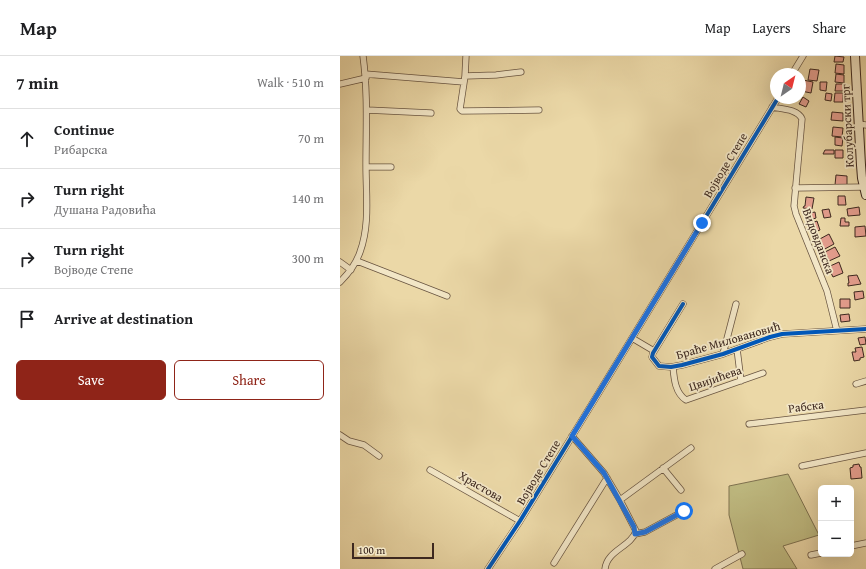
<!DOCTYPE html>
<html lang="en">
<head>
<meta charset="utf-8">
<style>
	body { margin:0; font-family:"Gentium Book Plus",serif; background:#f2f2f2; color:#202124 }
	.controls { position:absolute; right:12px; bottom:12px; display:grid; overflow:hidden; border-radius:6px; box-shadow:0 4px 16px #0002 }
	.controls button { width:36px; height:36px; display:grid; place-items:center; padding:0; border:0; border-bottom:1px solid #e0e0e0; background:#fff; color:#202124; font:20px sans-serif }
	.compass { position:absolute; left:430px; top:12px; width:36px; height:36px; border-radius:50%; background:#fff; box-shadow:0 4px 16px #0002; rotate:35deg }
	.scale { position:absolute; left:12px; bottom:10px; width:82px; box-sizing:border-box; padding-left:4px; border:2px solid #3d281f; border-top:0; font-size:11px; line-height:14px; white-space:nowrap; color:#3d281f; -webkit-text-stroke:3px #f2e6c6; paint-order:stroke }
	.stop { position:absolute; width:12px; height:12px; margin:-9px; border:3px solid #1a73e8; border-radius:50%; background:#fff }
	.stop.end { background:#1a73e8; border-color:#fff; box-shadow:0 1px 4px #0008 }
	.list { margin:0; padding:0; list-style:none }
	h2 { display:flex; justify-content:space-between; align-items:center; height:52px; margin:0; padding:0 16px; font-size:17px }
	h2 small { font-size:13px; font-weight:400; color:#757577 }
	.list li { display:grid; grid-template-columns:26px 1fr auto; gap:12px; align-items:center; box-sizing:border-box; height:60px; padding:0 16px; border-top:1px solid #e0e0e0 }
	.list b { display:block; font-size:15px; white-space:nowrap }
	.list p { margin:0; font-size:13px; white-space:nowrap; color:#757577 }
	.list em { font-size:13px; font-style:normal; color:#757577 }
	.actions { display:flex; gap:8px; padding:12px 16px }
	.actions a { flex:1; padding:9px 0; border:1px solid #8f2418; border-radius:6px; text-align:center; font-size:14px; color:#8f2418 }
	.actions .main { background:#8f2418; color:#fff }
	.icon { flex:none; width:22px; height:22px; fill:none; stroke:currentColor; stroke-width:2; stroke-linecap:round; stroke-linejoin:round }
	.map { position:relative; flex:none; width:526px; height:513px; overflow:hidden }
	header { display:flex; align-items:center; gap:24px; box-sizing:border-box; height:56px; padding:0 20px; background:#fff; border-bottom:1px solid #e0e0e0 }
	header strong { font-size:19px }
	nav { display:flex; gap:22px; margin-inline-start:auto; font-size:14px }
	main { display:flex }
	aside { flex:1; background:#fff }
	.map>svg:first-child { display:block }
	.green { fill:#c0bc82; stroke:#7e7250 }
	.building { fill:#e39d8d; stroke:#3d281f }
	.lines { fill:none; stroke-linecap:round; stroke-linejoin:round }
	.street-casing { stroke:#685441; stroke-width:7 }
	.secondary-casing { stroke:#3d281f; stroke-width:10 }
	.street { stroke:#f2e6c6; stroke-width:5.5 }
	.secondary { stroke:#f2e6c6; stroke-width:8 }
	.cycleway-casing { stroke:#f2e6c6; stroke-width:6 }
	.cycleway { stroke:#0057b8; stroke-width:4 }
	.route { stroke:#1a73e8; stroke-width:5 }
	.labels { text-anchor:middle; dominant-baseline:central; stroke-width:3.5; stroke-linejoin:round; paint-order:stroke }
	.street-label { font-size:12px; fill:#3d281f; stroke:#f2e6c6 }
</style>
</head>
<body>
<header>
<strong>Map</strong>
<nav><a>Map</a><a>Layers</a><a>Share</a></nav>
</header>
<main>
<aside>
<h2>7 min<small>Walk · 510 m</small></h2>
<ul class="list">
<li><svg class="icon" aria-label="ahead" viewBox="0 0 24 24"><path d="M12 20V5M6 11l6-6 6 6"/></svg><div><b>Continue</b><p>Рибарска</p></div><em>70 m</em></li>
<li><svg class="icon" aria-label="right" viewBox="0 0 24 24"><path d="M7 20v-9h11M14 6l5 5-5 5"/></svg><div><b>Turn right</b><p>Душана Радовића</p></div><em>140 m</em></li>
<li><svg class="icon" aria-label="right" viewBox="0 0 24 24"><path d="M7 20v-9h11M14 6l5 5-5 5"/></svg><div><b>Turn right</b><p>Војводе Степе</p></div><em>300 m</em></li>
<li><svg class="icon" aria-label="arrive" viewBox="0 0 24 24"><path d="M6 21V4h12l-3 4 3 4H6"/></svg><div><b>Arrive at destination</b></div></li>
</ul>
<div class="actions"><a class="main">Save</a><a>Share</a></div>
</aside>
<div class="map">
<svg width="526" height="513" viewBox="0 0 526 513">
	<rect width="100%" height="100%" fill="#ebd8a7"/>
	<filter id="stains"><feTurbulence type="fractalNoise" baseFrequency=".005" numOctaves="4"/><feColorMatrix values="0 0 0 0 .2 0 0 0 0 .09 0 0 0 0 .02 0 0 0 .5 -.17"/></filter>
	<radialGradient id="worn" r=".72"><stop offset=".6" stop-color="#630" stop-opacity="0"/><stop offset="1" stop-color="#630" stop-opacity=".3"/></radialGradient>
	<!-- green -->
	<path class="green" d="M448,418L479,479L443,490L457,513H403L389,459V430Z"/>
	<!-- building -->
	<path class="building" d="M495,0L504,1L503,6H494Z
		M496,8L504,9V18L495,17Z
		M470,13L479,14L477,25L468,24Z
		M496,18L504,19V27L495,26Z
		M463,24L473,26L471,37L461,35Z
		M480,26H487L486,35L480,34Z
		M496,28H504L503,35H495Z
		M486,37L492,38L491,45L485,44Z
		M495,37H503V46H494Z
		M463,41L469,45L466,51L459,48Z
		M492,56L503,57V65L491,64Z
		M493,71L503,72L502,81L492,80Z
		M495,81L503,82L502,90L495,89Z
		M485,94H494V98H483Z
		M495,94H503V102H495Z
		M496,119L507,120V130L495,129Z
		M498,140H505L506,149H498Z
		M466,141L474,142L472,153L463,152L464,150H465Z
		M519,151L520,159L508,160L507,153Z
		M489,153L491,161L484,162L482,154Z
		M470,155V157L475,156L476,162L467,165L464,157Z
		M501,162H505V166H509V170H500Z
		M477,165L480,174L472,177L469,168Z
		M525,170L526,180L515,181V171Z
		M489,178L494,188L483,194L478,184Z
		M495,191L500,200L489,205L485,196Z
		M499,206L503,217L493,221L488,211Z
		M517,219L521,228L508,230V227H509L508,220Z
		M523,235L524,242L515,244L514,236Z
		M500,243H510V252H500Z
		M509,258L510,265L501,266L500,259Z
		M525,281L526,288L520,289L518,282Z
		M522,291L524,301L520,302V304L514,305L512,296H516L515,292Z
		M519,408L520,411H521L522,422L511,423L510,412L513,411V409Z"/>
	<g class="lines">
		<!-- street casing -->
		<g class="street-casing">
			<path id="street" d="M126,0L125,20L156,19L181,16
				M25,18L124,26
				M452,18L463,0
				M125,20L120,53L122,55L199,54
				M0,28L26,22
				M432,51C441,53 458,53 462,63L454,150L456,158L487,235L497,275
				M27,54L91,57
				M519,68L526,69
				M26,111H51
				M455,132L524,131
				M17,205L107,240
				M0,206L11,214
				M0,226C9,217 16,208 20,196C30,169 26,139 26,110C26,73 28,37 23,0
				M343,248L313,297L312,301L319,310L331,311L342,309L383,298L430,281L442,278L526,273
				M292,282L314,295
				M397,293L401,325
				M383,298L396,248
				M333,311C334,322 335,337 346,344L423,317
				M516,328L526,325
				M409,368L526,354
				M0,379L9,385L24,389L39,400
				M232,380L264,417L280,444L296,475C291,491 267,494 265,513
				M462,410L526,397
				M323,412L341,434
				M90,414L180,465
				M280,444L351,392
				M295,478L305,476L344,455
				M511,490L526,487
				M471,499L481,497
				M214,507L267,422
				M148,513L180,465L258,338L438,42
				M375,513L402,498"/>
		</g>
		<!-- secondary casing -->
		<g class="secondary-casing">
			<path id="secondary" d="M515,0L521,109L522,122L526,139"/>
		</g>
		<!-- street -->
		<use href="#street" class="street"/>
		<!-- secondary -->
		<use href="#secondary" class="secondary"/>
		<!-- cycleway casing -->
		<g class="cycleway-casing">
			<path id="cycleway" d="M343,248L313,297L312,301L319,310L331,311L342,309L383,298L430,281L442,278L526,273
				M148,513L180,465L258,338L438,42"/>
		</g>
		<!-- cycleway -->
		<use href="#cycleway" class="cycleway"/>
	</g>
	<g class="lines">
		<!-- route -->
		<path class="route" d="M344,455L305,476L295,478L294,471L264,417L232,380L362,167"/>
	</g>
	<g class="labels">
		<!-- street labels -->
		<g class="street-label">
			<text transform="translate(507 70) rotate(-93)">Колубарски трг</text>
			<text transform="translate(385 109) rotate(-59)">Војводе Степе</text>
			<text transform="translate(479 185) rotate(69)">Видовданска</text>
			<text transform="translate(388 284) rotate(-16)">Браће Миловановић</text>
			<text transform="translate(375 322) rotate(-19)">Цвијићева</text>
			<text transform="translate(466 350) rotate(-7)">Рабска</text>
			<text transform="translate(198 416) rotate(-59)">Војводе Степе</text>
			<text transform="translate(141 430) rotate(30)">Храстова</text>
		</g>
	</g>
	<rect width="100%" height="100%" filter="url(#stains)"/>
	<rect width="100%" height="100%" fill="url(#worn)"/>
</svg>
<div class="controls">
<button>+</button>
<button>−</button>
</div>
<svg class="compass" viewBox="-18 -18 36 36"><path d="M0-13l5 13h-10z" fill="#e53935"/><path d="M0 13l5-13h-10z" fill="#757577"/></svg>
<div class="scale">100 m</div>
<div class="stop" style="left:344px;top:455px"></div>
<div class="stop end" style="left:362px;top:167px"></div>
</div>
</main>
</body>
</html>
